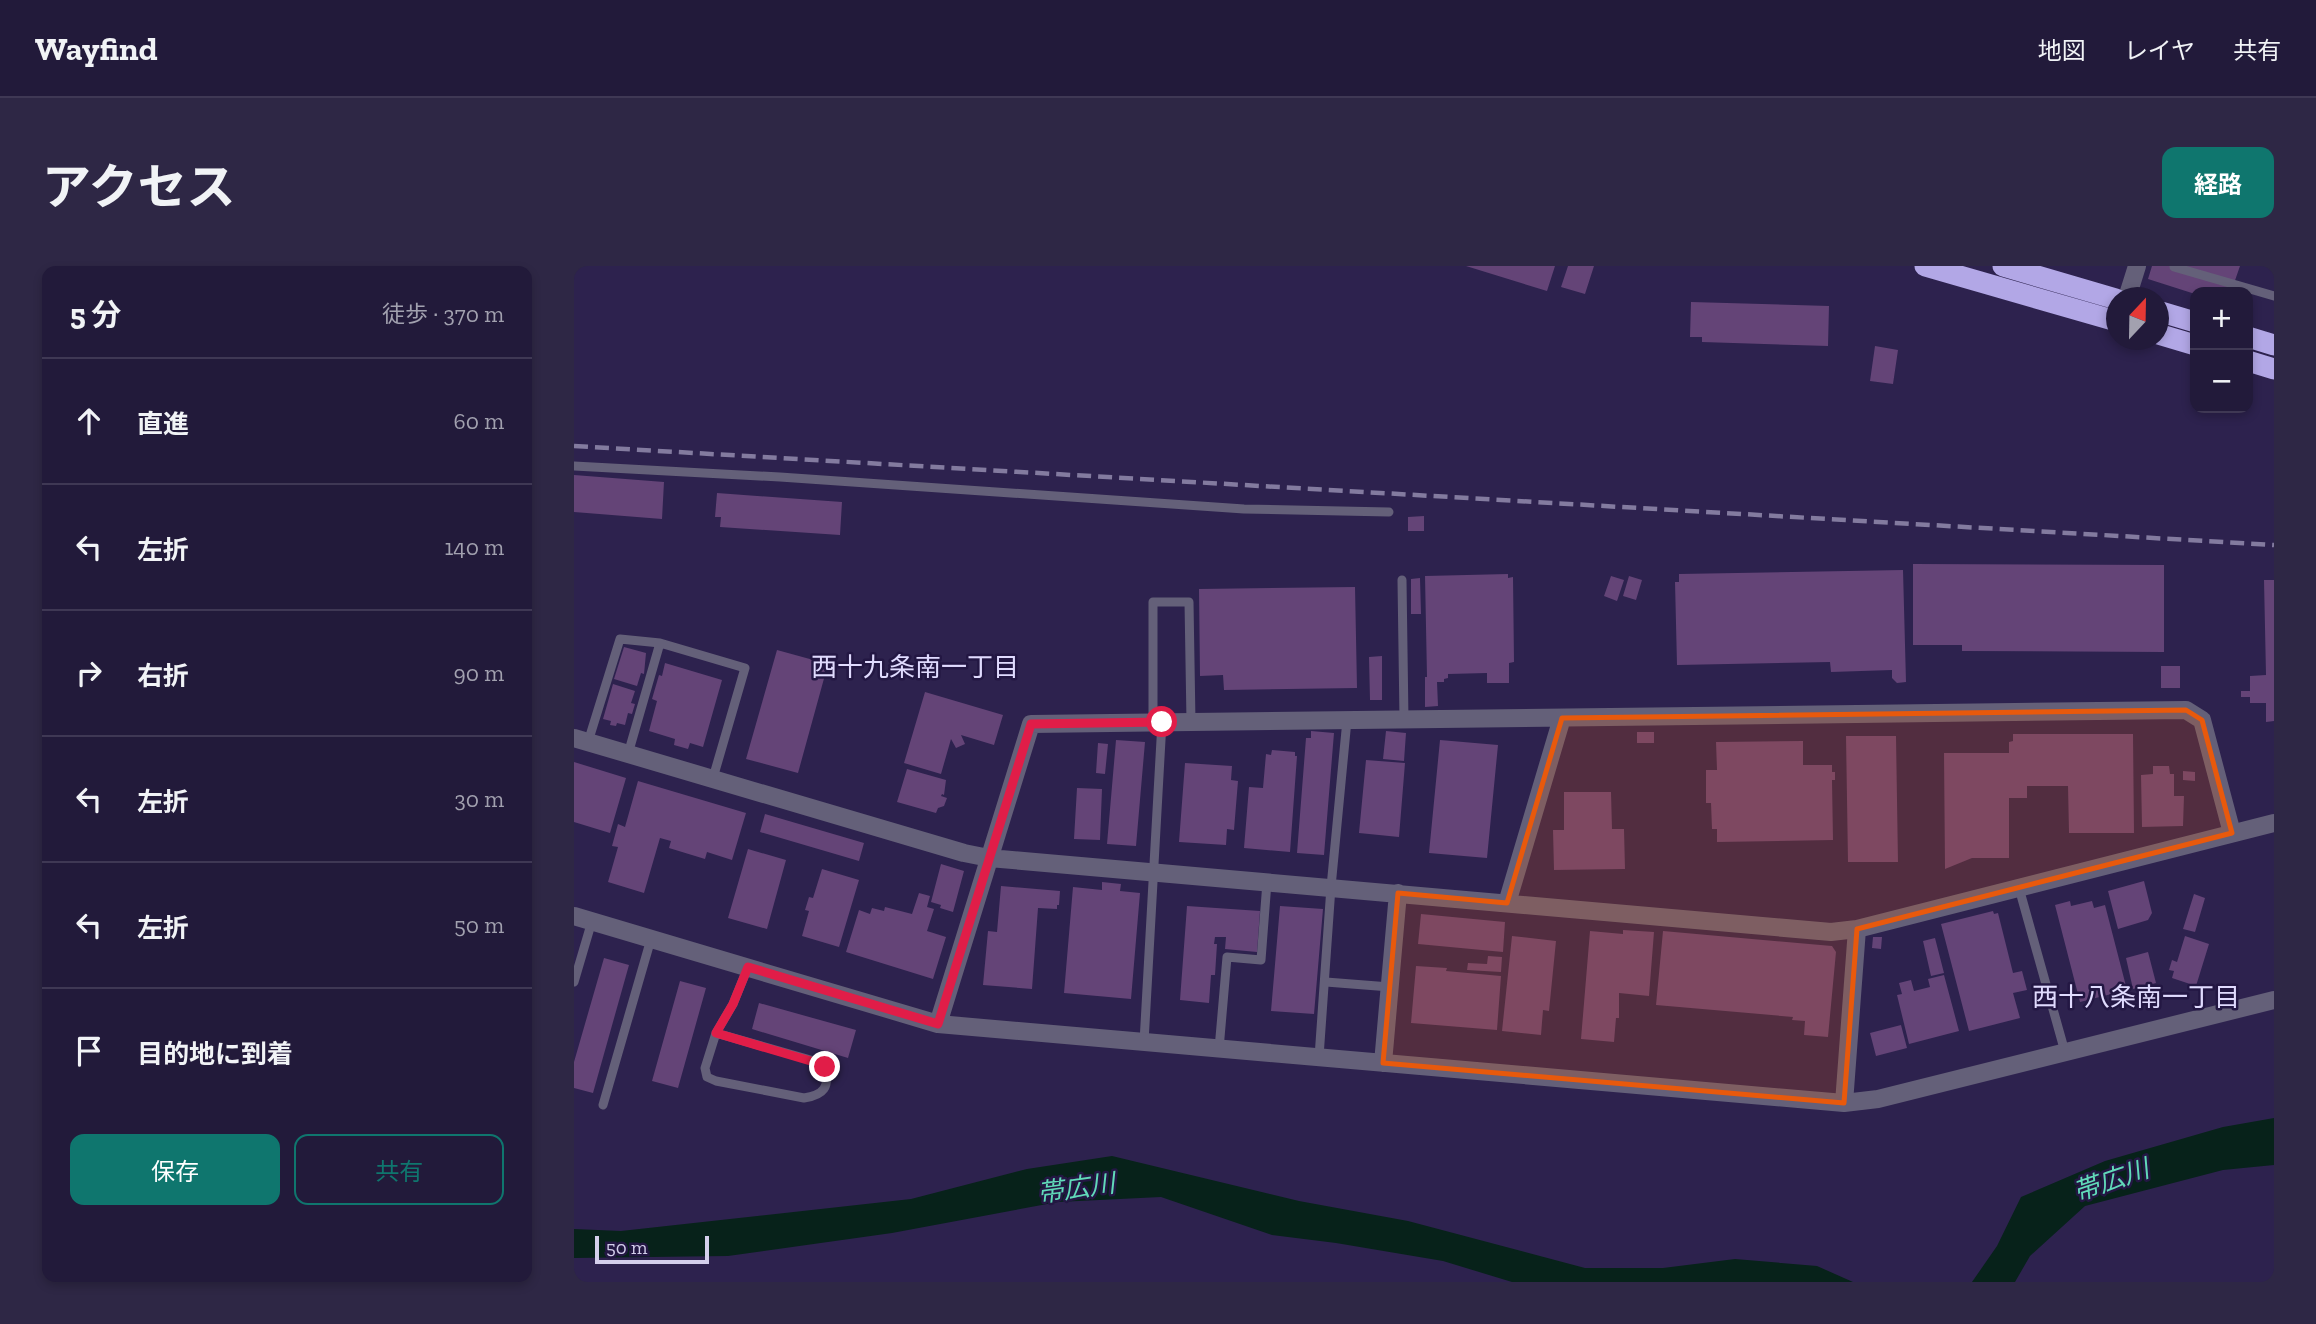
<!DOCTYPE html>
<html lang="ja">
<head>
<meta charset="utf-8">
<style>
	body { margin:0; font-family:"Zilla Slab","Noto Sans JP",serif; background:#2e2745; color:#f1f3f6 }
	.controls { position:absolute; right:21px; top:21px; display:grid; overflow:hidden; border-radius:14px; box-shadow:0 4px 10px #0003 }
	.controls button { width:63px; height:63px; display:grid; place-items:center; padding:0; border:0; border-bottom:2px solid #3f3854; background:#221a3a; color:#f1f3f6; font:35px sans-serif }
	.compass { position:absolute; left:1532px; top:21px; width:63px; height:63px; border-radius:50%; background:#221a3a; box-shadow:0 4px 10px #0003; rotate:22deg }
	.scale { position:absolute; left:21px; bottom:18px; width:114px; box-sizing:border-box; padding-left:7px; border:4px solid #d4cfec; border-top:0; font-size:19px; line-height:24px; white-space:nowrap; color:#d4cfec; -webkit-text-stroke:5px #231743; paint-order:stroke }
	.stop { position:absolute; width:21px; height:21px; margin:-16px; border:5px solid #e11d48; border-radius:50%; background:#fff }
	.stop.end { background:#e11d48; border-color:#fff; box-shadow:0 2px 7px #0008 }
	.list { margin:0; padding:0; list-style:none }
	h2 { display:flex; justify-content:space-between; align-items:center; height:91px; margin:0; padding:0 28px; font-size:30px }
	h2 small { font-size:23px; font-weight:400; color:#a2a1af }
	.list li { display:grid; grid-template-columns:46px 1fr auto; gap:21px; align-items:center; box-sizing:border-box; height:126px; padding:0 28px; border-top:2px solid #3f3854 }
	.list b { display:block; font-size:26px; white-space:nowrap }
	.list em { font-size:23px; font-style:normal; color:#a2a1af }
	.actions { display:flex; gap:14px; padding:21px 28px }
	.actions a { flex:1; padding:16px 0; border:2px solid #0f766e; border-radius:14px; text-align:center; font-size:24px; color:#0f766e }
	.actions .main { background:#0f766e; color:#fff }
	.icon { flex:none; width:38px; height:38px; fill:none; stroke:currentColor; stroke-width:2; stroke-linecap:round; stroke-linejoin:round }
	.map { position:relative; flex:none; width:1700px; height:1016px; overflow:hidden; border-radius:14px }
	header { display:flex; align-items:center; gap:42px; box-sizing:border-box; height:98px; padding:0 35px; background:#221a3a; border-bottom:2px solid #3f3854 }
	header strong { font-size:33px }
	nav { display:flex; gap:38px; margin-inline-start:auto; font-size:24px }
	.intro { display:flex; align-items:center; justify-content:space-between; box-sizing:border-box; height:168px; padding:0 42px }
	h1 { margin:0; font-size:49px }
	.button { padding:18px 32px; border-radius:14px; background:#0f766e; color:#fff; font-size:24px; font-weight:700 }
	main { display:flex; gap:42px; padding:0 42px }
	aside { flex:1; background:#221a3a; border-radius:14px; box-shadow:0 4px 10px #0003 }
	.map>svg:first-child { display:block }
	.water { fill:#07221a }
	.building { fill:#644477 }
	.lines { fill:none; stroke-linecap:round; stroke-linejoin:round }
	.lane { stroke:#646079; stroke-width:9 }
	.street { stroke:#646079; stroke-width:18 }
	.highway { stroke:#b2a7e6; stroke-width:21 }
	.rail { stroke:#837b9f; stroke-width:4.5; stroke-dasharray:14 7; stroke-linecap:butt }
	.route { stroke:#e11d48; stroke-width:9 }
	.marked { fill:#e8590c; fill-opacity:0.2; stroke:#e8590c; stroke-width:5; stroke-linejoin:round }
	.labels { text-anchor:middle; dominant-baseline:central; stroke-width:5; stroke-linejoin:round; paint-order:stroke }
	.neighbourhood-label { font-size:26px; fill:#e0dbfe; stroke:#231743 }
	.water-label { font-size:26px; font-style:italic; fill:#61dab9; stroke:#231743 }
</style>
</head>
<body>
<header>
<strong>Wayfind</strong>
<nav><a>地図</a><a>レイヤ</a><a>共有</a></nav>
</header>
<div class="intro"><h1>アクセス</h1><a class="button">経路</a></div>
<main>
<aside>
<h2>5 分<small>徒歩 · 370 m</small></h2>
<ul class="list">
<li><svg class="icon" aria-label="ahead" viewBox="0 0 24 24"><path d="M12 20V5M6 11l6-6 6 6"/></svg><div><b>直進</b></div><em>60 m</em></li>
<li><svg class="icon" aria-label="left" viewBox="0 0 24 24"><path d="M17 20v-9H6M10 6l-5 5 5 5"/></svg><div><b>左折</b></div><em>140 m</em></li>
<li><svg class="icon" aria-label="right" viewBox="0 0 24 24"><path d="M7 20v-9h11M14 6l5 5-5 5"/></svg><div><b>右折</b></div><em>90 m</em></li>
<li><svg class="icon" aria-label="left" viewBox="0 0 24 24"><path d="M17 20v-9H6M10 6l-5 5 5 5"/></svg><div><b>左折</b></div><em>30 m</em></li>
<li><svg class="icon" aria-label="left" viewBox="0 0 24 24"><path d="M17 20v-9H6M10 6l-5 5 5 5"/></svg><div><b>左折</b></div><em>50 m</em></li>
<li><svg class="icon" aria-label="arrive" viewBox="0 0 24 24"><path d="M6 21V4h12l-3 4 3 4H6"/></svg><div><b>目的地に到着</b></div></li>
</ul>
<div class="actions"><a class="main">保存</a><a>共有</a></div>
</aside>
<div class="map">
<svg width="1700" height="1016" viewBox="0 0 1700 1016">
	<rect width="100%" height="100%" fill="#2d224e"/>
	<!-- water -->
	<path class="water" d="M1700,852V899L1649,904L1511,940L1456,990L1441,1016H1398L1423,980L1447,931L1531,895L1649,861Z
		M538,890L725,935L834,955L1011,1002H1089L1161,993L1243,1000L1279,1016H938L869,995L762,977L698,969L587,931L484,936L318,967L154,990L0,992V963L47,965L337,933L453,903Z"/>
	<!-- building -->
	<path class="building" d="M892,0H981L973,25Z
		M994,0H1020L1011,28L987,21Z
		M1578,0H1666L1657,26H1621V28L1574,13Z
		M1117,36L1255,40L1254,80L1128,76V71H1116Z
		M1301,80L1324,84L1319,118L1296,115Z
		M0,209L90,216L88,253L0,246Z
		M143,227L268,236L266,269L146,261L147,251H141Z
		M850,250V265H834V251Z
		M1339,298L1590,299V386L1388,385V379H1339Z
		M1329,304L1332,416L1323,417L1318,412V404L1257,406L1256,396L1103,399L1101,316H1105V308Z
		M934,308V312L939,311L940,396L935,397V417H913V407L874,408V412L870,413V416H863L864,440L851,441V411H853L851,310Z
		M1037,310L1050,314L1043,335L1030,330Z
		M1055,310L1068,314L1062,334L1049,330Z
		M846,312L847,348H837V313Z
		M1690,314H1700V455L1692,456V437H1676V431H1667V425H1676V410L1692,409Z
		M781,321L783,422L650,424L649,409L626,410L625,323Z
		M50,381L72,387L70,408L67,407L63,420L40,413Z
		M203,384L254,398L224,507L172,493Z
		M808,390V434H796L795,391Z
		M91,397L148,414L129,481L116,477L114,483L100,479L101,473L75,465L83,435L78,433L85,409L88,410Z
		M1587,400H1606V422H1587Z
		M39,418L61,425L57,437L61,438L58,448L54,447L51,459L43,457L42,460L36,459L37,455L29,453Z
		M351,426L429,449L420,479L387,469L391,478L382,482L377,473L367,508L330,497Z
		M737,465L760,467L750,589L723,587L732,472H737Z
		M812,465L832,467L830,495L809,493Z
		M1063,466H1080V477H1063Z
		M1439,468H1559L1560,567H1495L1494,520H1453V532H1435V592H1398L1371,603L1370,487H1435V476L1439,475Z
		M1272,470H1322L1324,596H1274Z
		M542,474L571,476L562,580L533,578Z
		M866,474L924,479L913,592L855,587Z
		M1229,475V499H1258V506H1261V514H1258L1259,574L1143,576V563H1138L1137,537H1132V504H1143L1142,476Z
		M524,477L534,478L531,508L522,507Z
		M698,484L721,486V490H723L716,586L670,582L675,521L689,522L692,488L697,489Z
		M792,494L831,497L825,571L785,567Z
		M0,496L52,512L36,567L0,556Z
		M611,497L658,500L657,514L664,515L660,564L653,563L652,579L605,576Z
		M1579,500H1595L1596,508H1600V530H1610L1609,560L1568,561L1567,509L1579,508Z
		M333,503L372,514L370,529L368,528L367,530L373,532L370,540L364,542L362,547L323,536Z
		M1609,505L1621,506V515L1609,514Z
		M64,515L172,547L158,594L133,586L131,593L95,582L97,575L86,572L70,627L34,616L44,581L38,580L44,558L51,561Z
		M503,522L528,523L526,574L500,573Z
		M990,526H1037L1038,563H1050L1051,603L980,604L979,564H990Z
		M191,548L290,577L285,595L186,566Z
		M174,583L212,594L193,663L154,652Z
		M367,598L390,605L379,646L366,642L367,639L357,636Z
		M248,603L285,614L265,681L228,670L235,645L231,644L235,631L239,632Z
		M1570,615L1578,647L1574,654L1544,663L1534,625Z
		M528,616L547,618L546,625L566,627L557,733L490,727L499,621L528,624Z
		M427,620L486,625L485,639H483V643L464,642L458,723L409,719L414,665L423,666Z
		M345,627L356,630L353,641L360,643L353,665L372,671L359,713L272,686L285,644L296,648L298,642L310,645L311,641L338,648Z
		M1620,628L1631,632L1621,666L1609,663Z
		M1496,635L1497,640L1518,635L1520,642L1531,639L1553,724L1506,736L1481,639Z
		M613,640L686,645L683,686L651,683L652,671H641L640,678H643L641,709H637L635,737L606,734Z
		M706,640L749,643L740,748L697,745Z
		M1419,645L1420,648L1424,647L1439,707L1448,705L1453,724L1439,727L1446,752L1395,765L1367,658Z
		M847,648L931,656L929,686L844,678Z
		M1049,664L1080,666L1075,730L1045,727V752H1042L1040,776L1007,773L1016,665L1049,668Z
		M1089,665L1258,680L1262,686L1254,771L1230,769L1231,755L1218,754L1219,751L1082,739Z
		M938,670L982,675L975,745L969,744L967,769L928,765Z
		M1611,670L1635,678L1622,720L1598,712L1600,705L1595,704L1598,694L1603,696Z
		M1299,671H1308L1307,683L1298,682Z
		M1361,672L1370,707L1357,710L1349,675Z
		M1574,686L1582,717L1559,723L1552,692Z
		M914,690L928,691L927,706L893,704L894,697L913,698Z
		M30,692L55,699L19,827L0,822V796Z
		M842,700L873,702L872,705L927,710L923,764L837,757Z
		M1370,709L1385,765L1335,778L1323,729L1328,728L1325,717L1337,714L1340,725L1356,721L1354,713Z
		M106,715L132,722L104,822L78,815Z
		M185,737L282,764L274,792L178,763Z
		M1327,759L1333,782L1302,790L1296,767Z"/>
	<g class="lines">
		<!-- lane -->
		<path class="lane" d="M1600,1L1700,30
			M0,200L206,211L670,243L815,246
			M828,314L830,454
			M579,456V336H615L617,456
			M14,476L46,373L86,377L171,402L139,512
			M54,488L86,377
			M1445,622L1491,786
			M0,716L18,655
			M752,716L816,721
			M142,767L240,795L251,801C256,821 250,829 230,832L142,815L133,811L131,802Z
			M142,767L159,738L174,701
			M570,776L588,456
			M645,783L653,691L687,694L693,616
			M745,791L757,621L773,454
			M29,839L77,673"/>
		<!-- street -->
		<path class="street" d="M1553,32L1563,0
			M0,472L390,587L415,592L1257,666L1283,663L1700,557
			M933,637L988,452
			M0,650L364,758L1270,837L1304,833L1700,734
			M364,758L457,458L1612,444L1628,454L1658,567
			M809,797L824,627
			M1270,837L1283,663"/>
		<!-- highway -->
		<path class="highway" d="M1351,0L1542,55
			M1429,0L1542,33
			M1584,45L1621,56
			M1584,68L1621,79
			M1674,71L1700,79
			M1674,95L1700,103"/>
		<!-- rail -->
		<path class="rail" d="M0,180L1700,279"/>
	</g>
	<g class="lines">
		<!-- route -->
		<path class="route" d="M251,801L240,796L142,767L159,738L174,701L364,758L457,458L588,456"/>
	</g>
	<!-- marked area -->
	<path class="marked" d="M1612,444L1628,454L1658,567L1283,663L1270,837L809,797L824,627L933,637L988,452Z"/>
	<g class="labels">
		<!-- neighbourhood labels -->
		<g class="neighbourhood-label">
			<text x="341" y="401">西十九条南一丁目</text>
			<text x="1562" y="731">西十八条南一丁目</text>
		</g>
		<!-- water labels -->
		<g class="water-label">
			<text transform="translate(1537 914) rotate(-19)">帯広川</text>
			<text transform="translate(502 922) rotate(-8)">帯広川</text>
		</g>
	</g>
</svg>
<div class="controls">
<button>+</button>
<button>−</button>
</div>
<svg class="compass" viewBox="-18 -18 36 36"><path d="M0-13l5 13h-10z" fill="#e53935"/><path d="M0 13l5-13h-10z" fill="#a2a1af"/></svg>
<div class="scale">50 m</div>
<div class="stop" style="left:588px;top:456px"></div>
<div class="stop end" style="left:251px;top:801px"></div>
</div>
</main>
</body>
</html>
